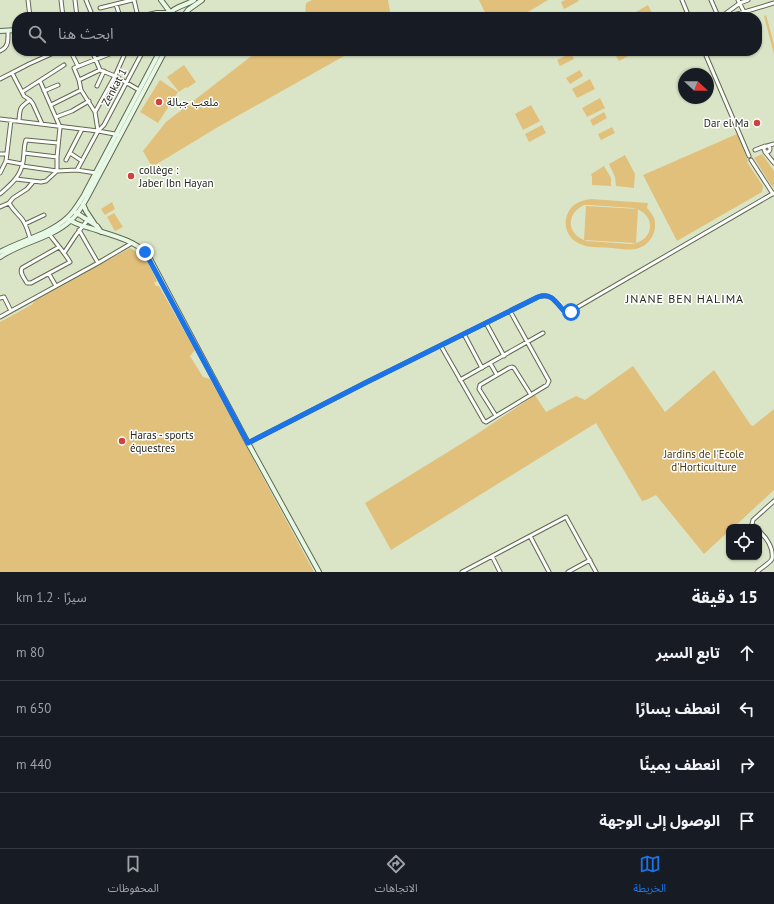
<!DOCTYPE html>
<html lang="ar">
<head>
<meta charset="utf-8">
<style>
	body { margin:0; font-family:"PT Sans","Noto Sans Arabic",sans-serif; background:#242831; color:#f1f3f6; direction:rtl }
	.controls { position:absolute; right:12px; bottom:12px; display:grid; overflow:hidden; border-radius:8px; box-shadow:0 1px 3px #0004 }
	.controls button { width:36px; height:36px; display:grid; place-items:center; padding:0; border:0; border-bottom:1px solid #363941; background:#171b24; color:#f1f3f6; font:20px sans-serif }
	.compass { position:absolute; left:678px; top:68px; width:36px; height:36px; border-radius:50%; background:#171b24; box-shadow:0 1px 3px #0004; rotate:112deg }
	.stop { position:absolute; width:12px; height:12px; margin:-9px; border:3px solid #1a73e8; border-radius:50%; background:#fff }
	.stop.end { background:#1a73e8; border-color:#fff; box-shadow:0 1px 4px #0008 }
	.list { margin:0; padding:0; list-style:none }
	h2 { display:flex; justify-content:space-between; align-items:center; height:52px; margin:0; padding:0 16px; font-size:17px }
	h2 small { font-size:13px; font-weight:400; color:#9ea1a6 }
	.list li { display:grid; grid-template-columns:26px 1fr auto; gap:12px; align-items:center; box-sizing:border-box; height:56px; padding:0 16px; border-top:1px solid #363941 }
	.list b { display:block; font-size:15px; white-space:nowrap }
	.list em { font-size:13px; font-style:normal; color:#9ea1a6 }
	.icon { flex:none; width:22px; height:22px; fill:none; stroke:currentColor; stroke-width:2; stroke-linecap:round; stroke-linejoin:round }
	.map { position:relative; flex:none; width:774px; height:572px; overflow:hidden; direction:ltr }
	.search { position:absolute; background:#171b24; box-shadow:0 1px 3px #0004; left:12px; right:12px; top:12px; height:44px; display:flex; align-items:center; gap:10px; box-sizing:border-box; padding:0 14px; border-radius:16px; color:#9ea1a6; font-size:15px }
	.sheet { height:276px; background:#171b24 }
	nav { display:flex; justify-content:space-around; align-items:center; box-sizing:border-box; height:56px; border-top:1px solid #363941; background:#171b24; font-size:11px; color:#9ea1a6 }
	nav a { display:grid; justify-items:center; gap:2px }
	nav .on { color:#1a73e8 }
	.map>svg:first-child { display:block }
	.green { fill:#e1c07c; fill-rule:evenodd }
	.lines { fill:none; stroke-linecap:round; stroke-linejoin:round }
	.street-casing { stroke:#5f694e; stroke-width:5 }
	.secondary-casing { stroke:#5f694e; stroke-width:6 }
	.street { stroke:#fff; stroke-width:3 }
	.secondary { stroke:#e7f8e6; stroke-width:4 }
	.route { stroke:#1a73e8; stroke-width:5 }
	.poi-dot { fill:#d0423b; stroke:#fff; stroke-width:1.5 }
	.labels { text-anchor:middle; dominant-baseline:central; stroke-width:3; stroke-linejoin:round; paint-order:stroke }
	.street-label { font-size:11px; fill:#23281c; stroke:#fff }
	.poi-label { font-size:11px; fill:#23281c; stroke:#fff; text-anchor:start }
	.park-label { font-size:11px; fill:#47360e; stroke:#fff }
	.neighbourhood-label { font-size:12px; letter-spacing:1px; fill:#23281c; stroke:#fff }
</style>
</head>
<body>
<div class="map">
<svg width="774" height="572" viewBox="0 0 774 572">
	<rect width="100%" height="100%" fill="#dae5c7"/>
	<!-- green -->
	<path class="green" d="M312,0H388L391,17H302L305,15L306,3Z
		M479,0H548L520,17H487Z
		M565,0H578L579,1L564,9L561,2Z
		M648,5L654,17H627Z
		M766,15L774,44V54L764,16Z
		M258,51H353L218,127L152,167L143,151L166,122Z
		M613,51H638L619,61Z
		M571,53L574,59L560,66L557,60Z
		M184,65L196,82L187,88L186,87L179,92L167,77Z
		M580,70L583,76L570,84L566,78Z
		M590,79L595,89L577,98L572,89Z
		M160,80L178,92L158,123L140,112Z
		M600,98L605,108L587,117L582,108Z
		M531,105L540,121L523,130L515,114Z
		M604,112L607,118L593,126L590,120Z
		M542,125L546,133L529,142L525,134Z
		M612,127L615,133L601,140L598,134Z
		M737,134L748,161L747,162L763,186L762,192L677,241L643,175Z
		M762,154L774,171V187L771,185L754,158Z
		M625,155L635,174L634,188L616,186L615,177L609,164Z
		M604,166L611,178V186L592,185V177L591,174Z
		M591,199L648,203L647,208C650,211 652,214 654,218C658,230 651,244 639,248C631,251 621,249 612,248C596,247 576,249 568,233C565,227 565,221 567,215C571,204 581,200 591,199ZM584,205H590L633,208C657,213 655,242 631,244L587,241C567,236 565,214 584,205Z
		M112,202L115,209L105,215L101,209Z
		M586,206L638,209L636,243L584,240Z
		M114,213L123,227L115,231L107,217Z
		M130,248L145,257L157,281L154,283L156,286H159L195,350L190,356L203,377L210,379L314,572H0V322L33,304V302Z
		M633,366L665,412L714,370L750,424L753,426L774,409V490L734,527H729V531L704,554L656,495L646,500L642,501L596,423L391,550L365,503L477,434L535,395L546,412L576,396L585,400Z"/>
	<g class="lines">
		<!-- street casing -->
		<g class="street-casing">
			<path id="street" d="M28,0L30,17
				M61,0L63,17
				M75,0L77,17
				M86,0L93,17
				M134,0L138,17
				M682,0L689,17
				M711,0L718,16
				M738,0L744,12
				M116,4L120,17
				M100,8L132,0
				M725,14L740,3L748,0
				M717,17L725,14L734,15L774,3
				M0,51C9,47 8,40 8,31
				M704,51L749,156
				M78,66L72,54L79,51
				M100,70L115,76L139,90
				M12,73L24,96L30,100L33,104L42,124
				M0,79L29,64L58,51
				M79,80L74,68L117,51
				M97,86L104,71
				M81,90L79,80L100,70L92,51
				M44,91L58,85
				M22,92L64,65
				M95,112L115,76L126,51
				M56,117L72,111L89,101
				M0,119L98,131L120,135
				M19,121C20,108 19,108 30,100
				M98,131L104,125L143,51
				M764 149a3 3 0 1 1 6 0a3 3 0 1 1-6 0Z
				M767,146L774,144
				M755,150L765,146
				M765,152L774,163
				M24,153L57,157
				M70,153L82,161
				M0,154H7
				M66,160L82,129
				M751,160L773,194
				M6,161L22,164
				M22,166L57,171L77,170L98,131L95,112L81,90L51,105
				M77,170L96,173
				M0,173L6,161L11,120
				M16,179L41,182L46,181L57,171V157L60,127L40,81
				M0,194C9,186 19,178 22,166C25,157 23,148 26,140L58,143
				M0,207L9,203
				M25,224L44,215
				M79,230L98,263
				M49,234C56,243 64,252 70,262L31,283H27C25,279 19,273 22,268L59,247
				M30,238C28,231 26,224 22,219C17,213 13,210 9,203L13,198L27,189L33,182
				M64,253L76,235L89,218
				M49,274L56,286
				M0,298L4,297L11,311
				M0,317L98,263L132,243
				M486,323L504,356
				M464,334L482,368
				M441,346L484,421L486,422L547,385L549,381L510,311
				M490,363L497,375
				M460,380L543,333
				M496,416L479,389L480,385L509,368L512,367L514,368L531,395
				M248,443L365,383L538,297C552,292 556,303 564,311L567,312L571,311L774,193
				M755,527L752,524L753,520L774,501
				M530,536L549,572
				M492,556L500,572
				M462,572L566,517L596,572
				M568,572L590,560
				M757,572C761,568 770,563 772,559C774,548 766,537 759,531"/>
		</g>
		<!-- secondary casing -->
		<g class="secondary-casing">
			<path id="secondary" d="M161,0L170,12
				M154,15L163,17
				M140,17L157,13H169
				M167,17C172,7 185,6 194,0
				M183,17L188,10L202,0
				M0,31L17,30
				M83,204L86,211L94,223
				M75,212L97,226L101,232
				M67,218C73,223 82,226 90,228C107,234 136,240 148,255L248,443L319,572
				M0,252C22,240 48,235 67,218C74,212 79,203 84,195L160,51
				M0,257C22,242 50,239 70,221C78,215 83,205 88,196L165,51"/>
		</g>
		<!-- street -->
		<use href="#street" class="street"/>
		<!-- secondary -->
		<use href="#secondary" class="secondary"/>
	</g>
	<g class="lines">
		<!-- route -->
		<path class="route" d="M145,252L248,443L365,383L538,297C552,292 556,303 564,311L567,312H571"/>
	</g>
	<!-- markers -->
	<g class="poi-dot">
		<circle cx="159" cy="102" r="4"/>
		<circle cx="757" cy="123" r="4"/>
		<circle cx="131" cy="176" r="4"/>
		<circle cx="122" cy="441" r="4"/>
	</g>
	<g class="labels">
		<!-- street labels -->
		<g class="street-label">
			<text transform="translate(114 87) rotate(-62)">Zenkat 1</text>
		</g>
		<!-- poi labels -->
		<g class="poi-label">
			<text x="167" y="102">ملعب جبالة</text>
			<text x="749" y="123" text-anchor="end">Dar el Ma</text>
			<text x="139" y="170">collège :<tspan x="139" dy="13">Jaber Ibn Hayan</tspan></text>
			<text x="130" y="435">Haras - sports<tspan x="130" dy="13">équestres</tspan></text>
		</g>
		<!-- park labels -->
		<g class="park-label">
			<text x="704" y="454">Jardins de I'Ecole<tspan x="704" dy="13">d'Horticulture</tspan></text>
		</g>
		<!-- neighbourhood labels -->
		<g class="neighbourhood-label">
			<text x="685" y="298">JNANE BEN HALIMA</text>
		</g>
	</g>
</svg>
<div class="controls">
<button><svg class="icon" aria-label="locate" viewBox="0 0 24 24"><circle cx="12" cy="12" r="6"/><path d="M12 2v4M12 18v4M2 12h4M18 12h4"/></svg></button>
</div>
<svg class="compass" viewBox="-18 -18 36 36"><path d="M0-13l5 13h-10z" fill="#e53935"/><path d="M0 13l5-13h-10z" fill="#9ea1a6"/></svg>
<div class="stop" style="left:571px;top:312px"></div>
<div class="stop end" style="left:145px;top:252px"></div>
<div class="search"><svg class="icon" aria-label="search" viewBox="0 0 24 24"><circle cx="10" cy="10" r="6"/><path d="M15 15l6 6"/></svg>ابحث هنا</div>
</div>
<section class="sheet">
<h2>15 دقيقة<small>سيرًا · 1.2 km</small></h2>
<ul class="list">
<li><svg class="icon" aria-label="ahead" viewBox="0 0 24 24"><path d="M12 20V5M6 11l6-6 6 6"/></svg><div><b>تابع السير</b></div><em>80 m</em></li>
<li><svg class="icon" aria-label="left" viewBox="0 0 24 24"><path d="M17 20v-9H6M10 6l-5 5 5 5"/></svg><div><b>انعطف يسارًا</b></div><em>650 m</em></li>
<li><svg class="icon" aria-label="right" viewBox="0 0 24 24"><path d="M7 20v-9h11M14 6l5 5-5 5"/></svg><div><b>انعطف يمينًا</b></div><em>440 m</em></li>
<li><svg class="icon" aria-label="arrive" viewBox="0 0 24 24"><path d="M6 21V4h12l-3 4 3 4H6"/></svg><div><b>الوصول إلى الوجهة</b></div></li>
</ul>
</section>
<nav>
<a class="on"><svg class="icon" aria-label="map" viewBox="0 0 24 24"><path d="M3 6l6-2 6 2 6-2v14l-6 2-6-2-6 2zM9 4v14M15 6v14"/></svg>الخريطة</a>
<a><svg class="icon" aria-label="directions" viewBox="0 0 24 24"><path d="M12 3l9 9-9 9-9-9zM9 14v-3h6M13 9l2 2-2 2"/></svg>الاتجاهات</a>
<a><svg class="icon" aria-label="saved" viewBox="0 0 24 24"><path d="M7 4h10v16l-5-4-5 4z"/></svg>المحفوظات</a>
</nav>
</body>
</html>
